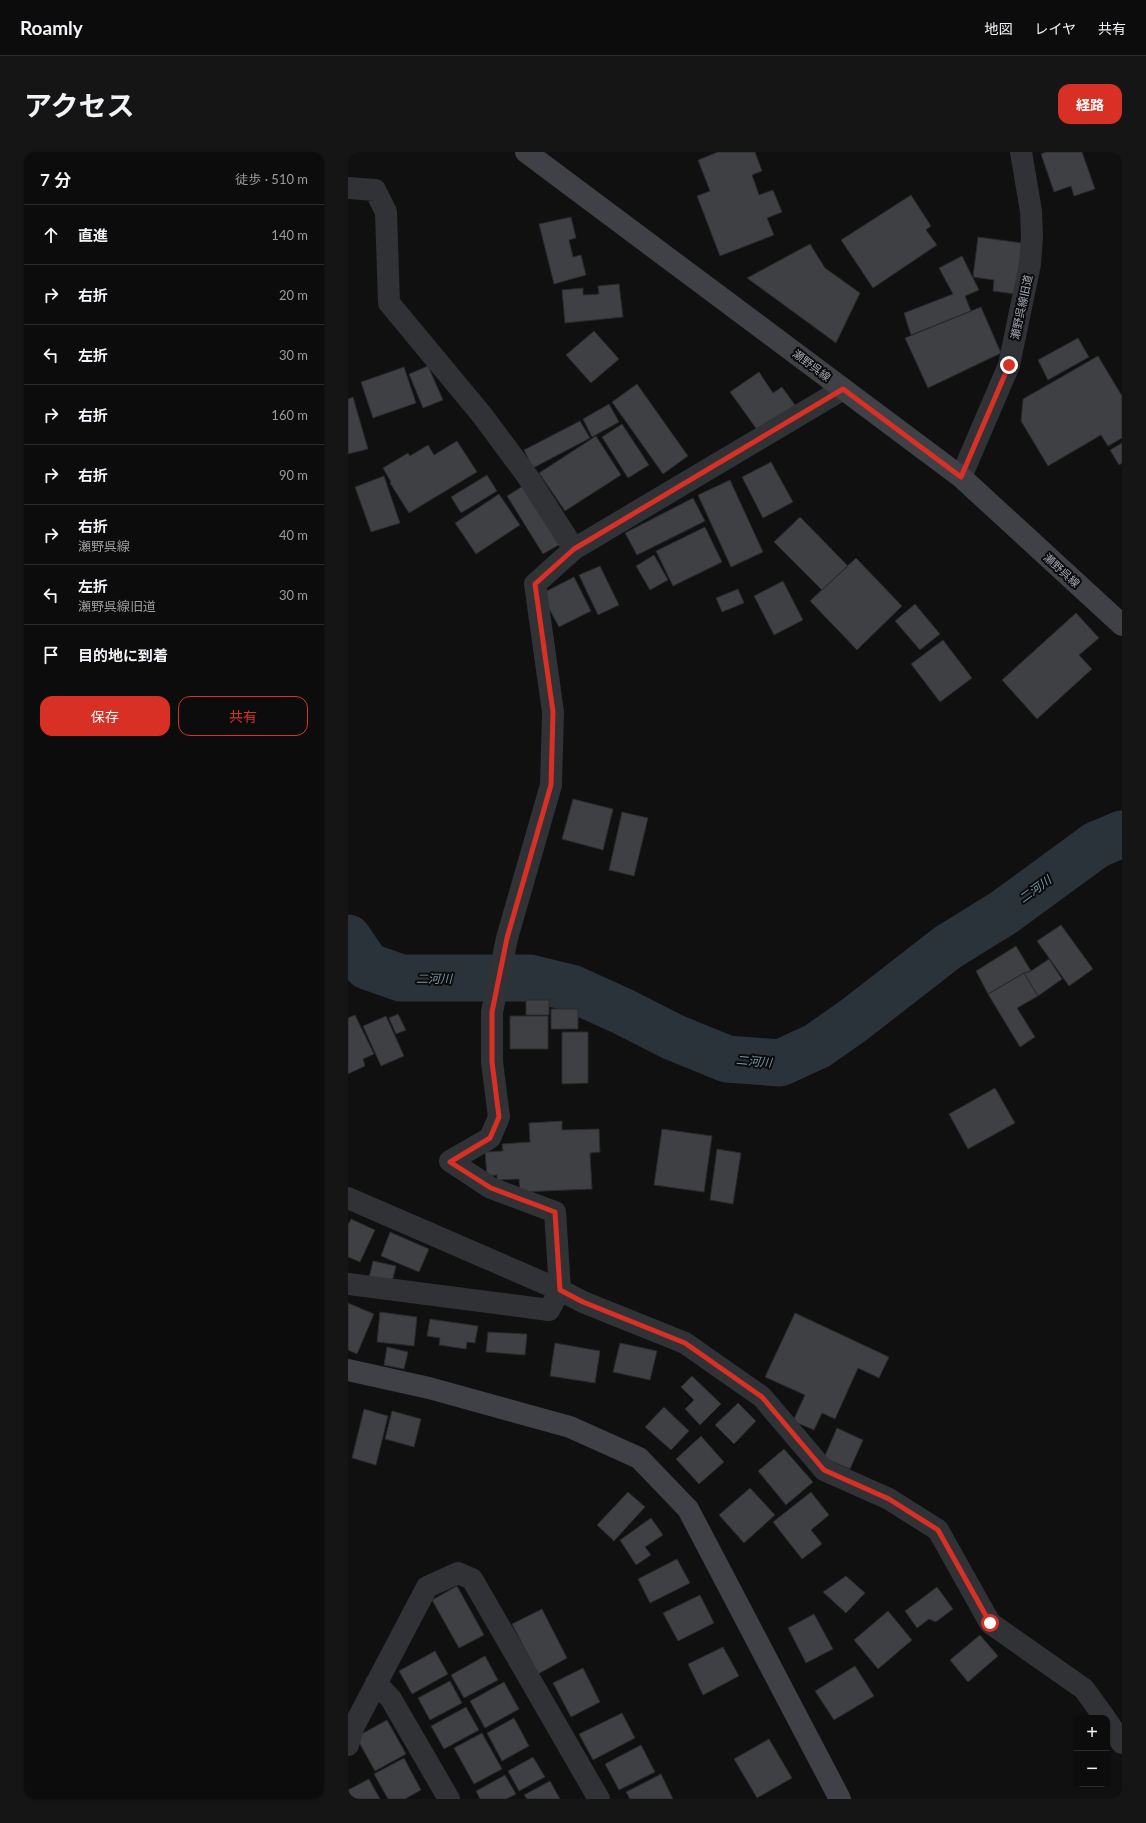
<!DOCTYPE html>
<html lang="ja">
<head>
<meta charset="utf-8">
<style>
	body { margin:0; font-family:Lato,"Noto Sans JP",sans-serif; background:#151516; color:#f1f3f6 }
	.controls { position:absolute; right:12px; bottom:12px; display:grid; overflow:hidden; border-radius:8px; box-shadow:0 1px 3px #0004 }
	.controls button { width:36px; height:36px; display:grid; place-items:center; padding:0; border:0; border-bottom:1px solid #2c2c2e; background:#0c0c0d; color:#f1f3f6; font:20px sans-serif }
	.stop { position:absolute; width:12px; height:12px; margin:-9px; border:3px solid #d93025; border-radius:50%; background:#fff }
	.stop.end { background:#d93025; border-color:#fff; box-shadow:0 1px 4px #0008 }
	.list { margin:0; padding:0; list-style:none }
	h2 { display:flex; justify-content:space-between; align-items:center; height:52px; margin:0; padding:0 16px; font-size:17px }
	h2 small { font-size:13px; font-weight:400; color:#9a9b9d }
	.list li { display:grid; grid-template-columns:26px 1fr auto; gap:12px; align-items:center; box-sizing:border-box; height:60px; padding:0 16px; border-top:1px solid #2c2c2e }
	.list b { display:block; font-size:15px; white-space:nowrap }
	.list p { margin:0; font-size:13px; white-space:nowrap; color:#9a9b9d }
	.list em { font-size:13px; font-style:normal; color:#9a9b9d }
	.actions { display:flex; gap:8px; padding:12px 16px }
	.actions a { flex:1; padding:9px 0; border:1px solid #d93025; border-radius:12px; text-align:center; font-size:14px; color:#d93025 }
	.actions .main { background:#d93025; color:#fff }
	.icon { flex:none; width:22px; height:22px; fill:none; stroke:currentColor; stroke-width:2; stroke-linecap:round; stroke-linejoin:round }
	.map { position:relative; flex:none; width:774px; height:1647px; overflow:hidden; border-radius:12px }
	header { display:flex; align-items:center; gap:24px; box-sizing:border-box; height:56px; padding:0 20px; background:#0c0c0d; border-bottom:1px solid #2c2c2e }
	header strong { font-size:19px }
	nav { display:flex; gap:22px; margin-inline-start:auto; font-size:14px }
	.intro { display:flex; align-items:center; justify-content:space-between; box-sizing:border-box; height:96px; padding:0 24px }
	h1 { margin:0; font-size:28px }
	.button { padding:10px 18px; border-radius:12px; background:#d93025; color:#fff; font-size:14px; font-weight:700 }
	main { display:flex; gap:24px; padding:0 24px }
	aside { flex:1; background:#0c0c0d; border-radius:12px; box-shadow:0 1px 3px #0004 }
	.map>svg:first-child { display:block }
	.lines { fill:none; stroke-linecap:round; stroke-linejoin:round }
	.river { stroke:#2a3339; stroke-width:47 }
	.building { fill:#3f4044; stroke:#2a2a2d }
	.street { stroke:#313236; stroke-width:22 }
	.secondary { stroke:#3f4146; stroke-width:22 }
	.route { stroke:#d93025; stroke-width:5 }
	.labels { text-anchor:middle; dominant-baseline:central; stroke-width:4; stroke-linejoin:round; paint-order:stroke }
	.street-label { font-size:11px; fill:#a1a8b1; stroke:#0b0b0c }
	.water-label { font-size:12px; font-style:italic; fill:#789aac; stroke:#0b0b0c }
</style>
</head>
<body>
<header>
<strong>Roamly</strong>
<nav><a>地図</a><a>レイヤ</a><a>共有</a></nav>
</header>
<div class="intro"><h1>アクセス</h1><a class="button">経路</a></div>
<main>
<aside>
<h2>7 分<small>徒歩 · 510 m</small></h2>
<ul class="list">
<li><svg class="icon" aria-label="ahead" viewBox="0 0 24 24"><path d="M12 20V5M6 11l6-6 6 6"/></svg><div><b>直進</b></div><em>140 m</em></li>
<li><svg class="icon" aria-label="right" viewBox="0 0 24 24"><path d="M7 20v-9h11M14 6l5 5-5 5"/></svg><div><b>右折</b></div><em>20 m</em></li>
<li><svg class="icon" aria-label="left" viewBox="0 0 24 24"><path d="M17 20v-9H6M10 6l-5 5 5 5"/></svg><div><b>左折</b></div><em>30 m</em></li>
<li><svg class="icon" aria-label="right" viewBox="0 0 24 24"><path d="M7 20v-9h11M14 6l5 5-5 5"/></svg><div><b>右折</b></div><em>160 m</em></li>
<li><svg class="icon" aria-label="right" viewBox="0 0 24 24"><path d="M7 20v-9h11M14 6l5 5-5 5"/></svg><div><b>右折</b></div><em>90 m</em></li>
<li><svg class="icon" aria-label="right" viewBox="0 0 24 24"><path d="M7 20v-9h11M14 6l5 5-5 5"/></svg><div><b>右折</b><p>瀬野呉線</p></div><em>40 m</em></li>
<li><svg class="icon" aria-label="left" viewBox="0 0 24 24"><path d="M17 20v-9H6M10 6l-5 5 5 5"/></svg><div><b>左折</b><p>瀬野呉線旧道</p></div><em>30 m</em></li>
<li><svg class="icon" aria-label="arrive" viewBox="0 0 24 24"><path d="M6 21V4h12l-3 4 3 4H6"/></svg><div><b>目的地に到着</b></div></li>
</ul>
<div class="actions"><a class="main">保存</a><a>共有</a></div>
</aside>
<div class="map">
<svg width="774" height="1647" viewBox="0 0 774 1647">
	<rect width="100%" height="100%" fill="#101011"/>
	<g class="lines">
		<!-- river -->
		<path class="river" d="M0,786L19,814L53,826H182L223,836L276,860L325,885L379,907L432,911L469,894L506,868L600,795L655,761L748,693L774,682"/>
	</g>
	<!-- building -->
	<path class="building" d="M370,0H407L414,19L404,23L411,43L425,38L434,60L419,66L426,83L372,104L349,44L362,39L350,8Z
		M698,0H734L747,37L726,44L723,34L706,40L693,2Z
		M563,43L583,74L578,78L589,93L525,136L493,88Z
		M223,65L228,86L221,88L225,105L233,103L238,123L206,132L191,72Z
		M630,85L681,92L674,143L645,139L646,128L625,125Z
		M462,92L477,116L512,141L488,191L399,126Z
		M614,104L631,138L617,144L623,159L563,183L556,161L605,142L591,116Z
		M271,132L275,165L217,171L214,138L235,136V143L251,142L250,134Z
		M633,155L653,201L580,236L557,186Z
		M246,179L271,207L243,231L218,203Z
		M730,186L741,205L700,228L690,208Z
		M750,204L774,244V286L760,294L753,283L700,314L673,269L675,247Z
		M80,214L95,248L75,256L61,222Z
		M56,215L68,251L25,266L13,230Z
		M411,220L425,241L434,235L447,253L410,279L382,240Z
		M289,232L340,304L315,322L264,250Z
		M5,245L20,297L0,302V247Z
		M261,252L271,270L244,285L235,267Z
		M232,269L242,286L185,316L176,298Z
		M274,272L301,313L280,326L254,285Z
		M248,284L273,323L217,359L191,321Z
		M109,289L129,320L61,361L42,331L43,330L35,316L60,301L62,304L80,293L86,303Z
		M774,291V311L771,313L762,298Z
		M423,310L445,350L415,366L394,325Z
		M139,323L149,339L113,361L103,345Z
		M36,324L52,371L23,380L7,335Z
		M382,328L415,400L383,415L350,343Z
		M178,332L214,391L195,402L159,344Z
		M151,342L172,373L128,402L107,371Z
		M345,346L357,369L289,403L277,381Z
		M452,365L500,414L474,438L426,390Z
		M357,375L374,410L325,434L308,399Z
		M306,403L320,428L302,438L288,414Z
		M508,406L554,454L509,498L462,449Z
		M252,414L271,453L250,463L231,423Z
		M226,425L243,459L211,475L193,442Z
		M435,429L455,468L426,483L406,444Z
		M390,437L396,451L374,460L368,446Z
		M567,452L592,482L572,498L547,469Z
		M728,461L751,486L731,503L744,517L689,567L654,528Z
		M595,488L624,526L592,550L563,512Z
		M225,647L265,657L255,698L214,687Z
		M274,660L300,666L286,724L261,718Z
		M713,773L745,817L721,834L689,789Z
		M668,794L683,819L676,821L640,842L628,819Z
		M701,807L714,827L690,844L676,821L683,819Z
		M676,821L690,844L669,856L687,885L672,895L640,842Z
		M178,848H201V863H178Z
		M203,857H230V877H203Z
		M50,862L58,878L48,882L41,866Z
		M7,863L26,902L15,907L17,914L0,922V866Z
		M38,864L56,904L33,914L15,874Z
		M162,864H200V897H162Z
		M214,880H240V931L214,932Z
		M647,936L667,971L620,997L601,962Z
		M214,969V978L251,977L252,1000L242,1001L244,1037L172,1040L171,1027L149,1028V1023L139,1024L137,1000L155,999L154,992L182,990L181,971Z
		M314,977L364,984L356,1040L306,1033Z
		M369,997L393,1001L385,1052L362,1048Z
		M3,1067L27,1078L12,1110L0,1105V1073Z
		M42,1080L81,1097L71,1120L33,1104Z
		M25,1109L48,1114L44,1130L21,1126Z
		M0,1151L26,1162L9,1202L0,1198Z
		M32,1160L69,1165L66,1194L29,1190Z
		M447,1161L541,1205L531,1226L510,1216L487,1267L474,1261L466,1278L445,1269L457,1243L417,1225Z
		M82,1167L130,1174L127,1191L119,1190L118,1197L91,1193L92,1186L79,1184Z
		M140,1180L179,1182L177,1203L138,1200Z
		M207,1191L252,1199L247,1231L202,1224Z
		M272,1191L309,1199L302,1228L265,1220Z
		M39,1195L60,1200L56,1217L36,1213Z
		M344,1224L373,1252L352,1273L337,1257L346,1248L333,1235Z
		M390,1251L408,1269L386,1292L367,1273Z
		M316,1255L341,1279L323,1298L297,1275Z
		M16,1257L40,1264L28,1313L4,1306Z
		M44,1259L73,1267L66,1295L37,1287Z
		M489,1276L515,1288L502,1317L476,1306Z
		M353,1284L376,1310L351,1332L328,1307Z
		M436,1297L465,1330L438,1353L410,1319Z
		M402,1336L427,1363L396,1391L371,1363Z
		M280,1340L297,1355L266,1389L249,1373Z
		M463,1340L481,1363L463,1378L474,1392L454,1407L425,1370Z
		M303,1366L315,1383L297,1395L303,1403L288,1413L272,1388Z
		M329,1407L342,1431L302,1451L290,1427Z
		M498,1424L517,1441L498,1461L475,1440Z
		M109,1434L136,1483L111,1496L84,1448Z
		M589,1435L605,1457L588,1470L581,1467L569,1476L557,1459Z
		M352,1443L366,1471L330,1489L315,1461Z
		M194,1457L219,1506L190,1522L164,1472Z
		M540,1459L564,1488L530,1517L506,1488Z
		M466,1462L485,1497L458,1511L440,1476Z
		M632,1483L650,1504L620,1530L602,1508Z
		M375,1495L391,1524L355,1543L340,1512Z
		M87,1499L100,1522L64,1542L51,1519Z
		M137,1504L150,1528L116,1546L103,1523Z
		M507,1514L526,1544L486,1568L467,1539Z
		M235,1516L252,1550L223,1565L205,1531Z
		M102,1529L114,1551L82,1568L70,1546Z
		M156,1530L171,1557L137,1576L122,1549Z
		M118,1555L131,1578L96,1597L83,1574Z
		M274,1561L287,1586L245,1608L231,1582Z
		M166,1566L181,1594L154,1609L139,1581Z
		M39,1568L58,1602L27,1619L8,1585Z
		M134,1581L154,1617L126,1632L106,1596Z
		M421,1587L444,1626L409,1646L386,1607Z
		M293,1593L307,1620L271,1638L257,1612Z
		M185,1605L197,1625L171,1639L160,1619Z
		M56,1606L73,1638L57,1647H40L26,1622Z
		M313,1622L325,1647H282L278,1640Z
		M157,1623L168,1642L158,1647H132L128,1639Z
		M21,1627L32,1647H0V1638Z
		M202,1629L212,1647H179L176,1643Z"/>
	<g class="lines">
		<!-- street -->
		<path class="street" d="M0,36L27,38L38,60L41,151L134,263L180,325L226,397
			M613,325L661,213L682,112L684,85L683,59L673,0
			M0,1046L212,1138L235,1150L337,1191L414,1245L476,1318L541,1347L590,1378L642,1471L736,1537L757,1566
			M0,1132L201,1158L212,1138L207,1060L143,1036L102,1009L142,986L151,965L144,910V860L159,786L203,633L205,560L187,432L226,397L495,237
			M28,1531L43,1547L101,1647
			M759,1569L774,1591
			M0,1593L5,1576L79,1435L110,1421L124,1427L251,1647"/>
		<!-- secondary -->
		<path class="secondary" d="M178,0L613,325L774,473
			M0,1218L81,1236L222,1275L291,1306L340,1357L492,1647"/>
	</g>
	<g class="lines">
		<!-- route -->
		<path class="route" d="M642,1471L590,1378L541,1347L476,1318L414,1245L337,1191L235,1150L212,1138L207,1060L143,1036L102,1010L142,986L151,965L144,910V860L159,786L203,633L205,560L187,432L226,397L495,237L613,325L661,213"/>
	</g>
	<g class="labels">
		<!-- street labels -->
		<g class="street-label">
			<text transform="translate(673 155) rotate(-78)">瀬野呉線旧道</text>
			<text transform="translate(464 213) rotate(37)">瀬野呉線</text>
			<text transform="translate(714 418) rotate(42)">瀬野呉線</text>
		</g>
		<!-- water labels -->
		<g class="water-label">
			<text transform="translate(687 737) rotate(-36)">二河川</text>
			<text x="86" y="826">二河川</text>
			<text transform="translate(406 909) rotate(5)">二河川</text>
		</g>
	</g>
</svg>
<div class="controls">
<button>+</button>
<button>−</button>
</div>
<div class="stop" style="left:642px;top:1471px"></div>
<div class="stop end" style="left:661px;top:213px"></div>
</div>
</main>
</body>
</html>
